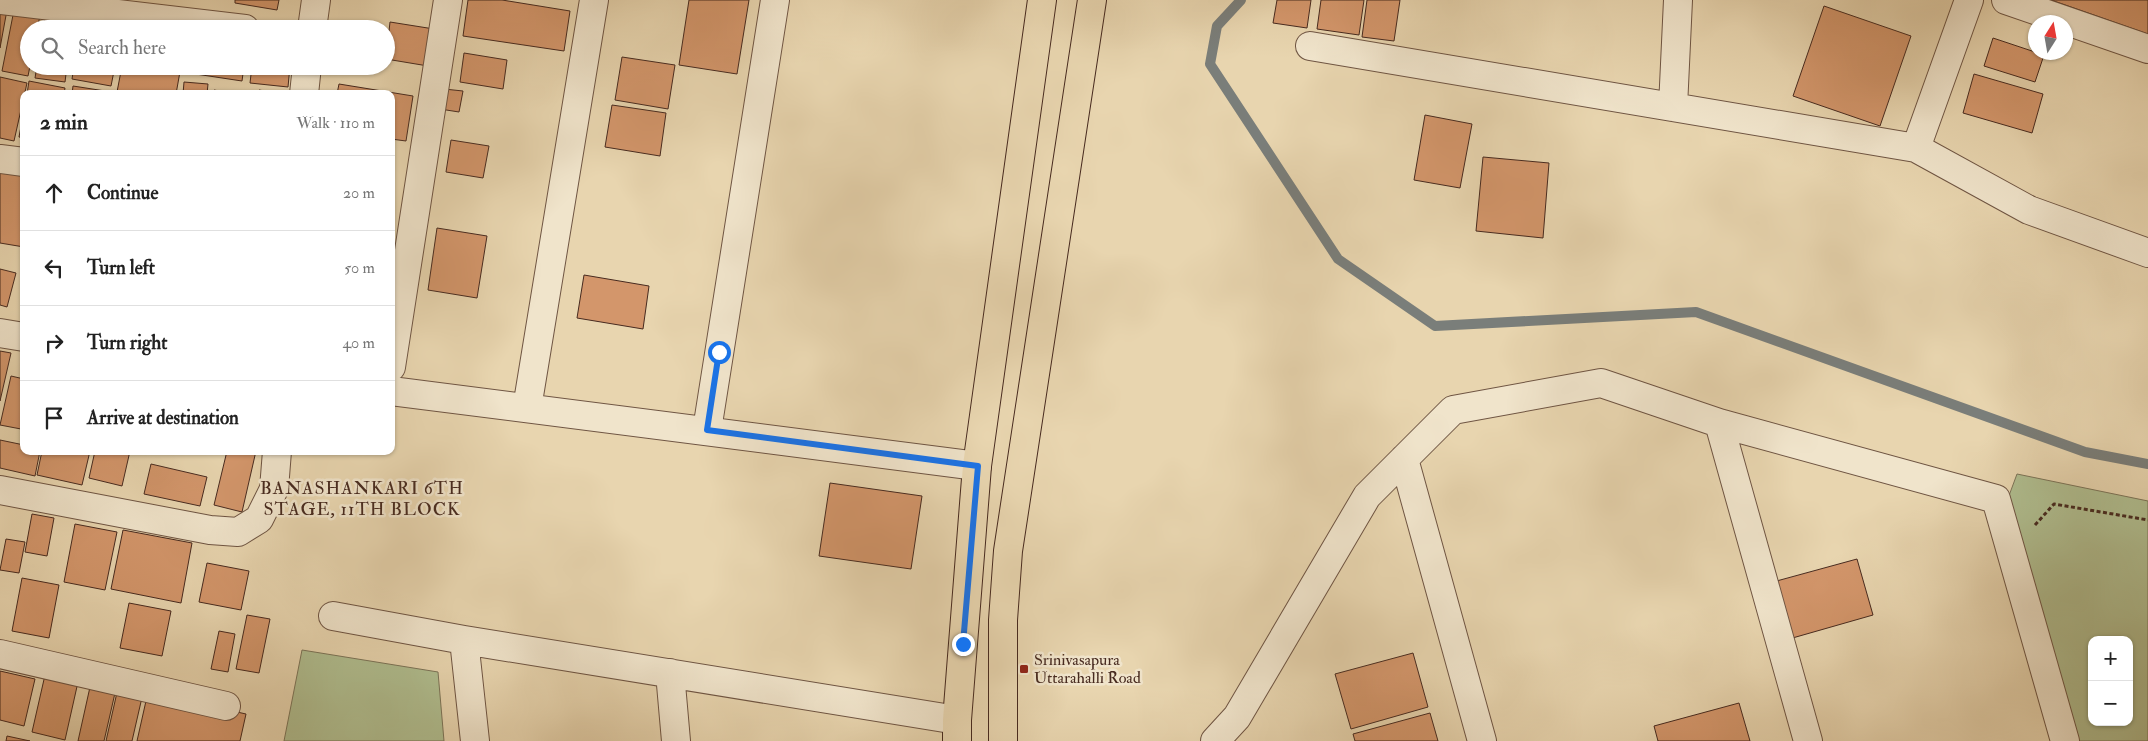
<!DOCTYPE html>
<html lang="en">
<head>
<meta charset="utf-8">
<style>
	body { margin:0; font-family:"IM FELL Double Pica",serif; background:#f2f2f2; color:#222 }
	.controls { position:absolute; right:15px; bottom:15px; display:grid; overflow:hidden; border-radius:10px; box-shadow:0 1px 4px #0004 }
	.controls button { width:45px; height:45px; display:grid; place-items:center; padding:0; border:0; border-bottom:1px solid #e0e0e0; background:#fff; color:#222; font:25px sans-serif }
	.compass { position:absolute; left:2028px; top:15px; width:45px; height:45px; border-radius:50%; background:#fff; box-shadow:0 1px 4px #0004; rotate:11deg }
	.stop { position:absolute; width:15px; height:15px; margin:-11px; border:4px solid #1a73e8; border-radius:50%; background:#fff }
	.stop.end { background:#1a73e8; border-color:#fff; box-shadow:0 1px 5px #0008 }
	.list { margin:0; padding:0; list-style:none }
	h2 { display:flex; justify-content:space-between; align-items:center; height:65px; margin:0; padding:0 20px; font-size:21px }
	h2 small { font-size:16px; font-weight:400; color:#767676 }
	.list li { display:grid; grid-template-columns:32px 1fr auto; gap:15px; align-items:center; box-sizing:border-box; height:75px; padding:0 20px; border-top:1px solid #e0e0e0 }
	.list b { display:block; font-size:19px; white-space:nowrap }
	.list em { font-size:16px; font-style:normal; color:#767676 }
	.icon { flex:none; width:28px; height:28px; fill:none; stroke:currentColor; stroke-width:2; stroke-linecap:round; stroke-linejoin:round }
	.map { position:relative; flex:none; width:2148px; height:741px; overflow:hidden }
	.search { position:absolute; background:#fff; box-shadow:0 1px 4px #0004; left:20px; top:20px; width:375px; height:55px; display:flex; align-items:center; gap:12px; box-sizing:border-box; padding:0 18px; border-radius:28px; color:#767676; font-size:19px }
	.panel { position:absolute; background:#fff; box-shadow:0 1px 4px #0004; left:20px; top:90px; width:375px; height:365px; border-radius:10px }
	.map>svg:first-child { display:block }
	.green { fill:#b0be90; stroke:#7c7458; fill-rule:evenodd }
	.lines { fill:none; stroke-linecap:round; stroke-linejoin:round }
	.stream { stroke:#7a7e7a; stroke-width:10 }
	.building { fill:#d3966b; stroke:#472a1f }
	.minor-casing { stroke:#6f5543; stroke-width:30 }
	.major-casing { stroke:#472a1f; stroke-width:30 }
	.path { stroke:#472a1f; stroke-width:3; stroke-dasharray:4 2.5; stroke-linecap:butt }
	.minor { stroke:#f0e4cb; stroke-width:28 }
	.major { stroke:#e8d5af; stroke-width:28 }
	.route { stroke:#1a73e8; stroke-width:6 }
	.poi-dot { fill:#8f2418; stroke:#f0e4cb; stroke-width:2 }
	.labels { text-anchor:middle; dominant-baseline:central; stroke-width:5; stroke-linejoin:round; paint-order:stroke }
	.poi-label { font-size:16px; fill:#472a1f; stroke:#f0e4cb; text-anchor:start }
	.neighbourhood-label { font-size:18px; letter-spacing:1px; fill:#472a1f; stroke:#f0e4cb }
</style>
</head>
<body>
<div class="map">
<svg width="2148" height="741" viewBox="0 0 2148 741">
	<rect width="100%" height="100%" fill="#e8d5af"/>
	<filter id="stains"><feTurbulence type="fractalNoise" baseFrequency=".004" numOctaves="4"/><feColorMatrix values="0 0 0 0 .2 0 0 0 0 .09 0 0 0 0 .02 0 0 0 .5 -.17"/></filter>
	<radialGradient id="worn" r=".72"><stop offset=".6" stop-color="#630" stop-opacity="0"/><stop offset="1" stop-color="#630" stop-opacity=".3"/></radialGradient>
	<!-- green -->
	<path class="green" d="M2017,474L2148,501V741H2076L2007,501ZM2092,640H2129V722H2092Z
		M302,650L438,672L444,741H284Z"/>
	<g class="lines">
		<!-- stream -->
		<path class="stream" d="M1241,0L1217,26L1210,64L1338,259L1435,326L1696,312L2085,452L2148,464"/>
	</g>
	<!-- building -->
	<path class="building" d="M235,0H279L277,10L235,3Z
		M468,0H502L570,11L564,51L463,36Z
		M689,0H749L737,74L679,65Z
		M1277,0H1311L1307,28L1273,23Z
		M1321,0H1364L1359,35L1317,29Z
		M1367,0H1400L1394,41L1362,37Z
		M2051,0H2148V34Z
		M1824,6L1911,36L1880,126L1793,96Z
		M0,9L7,10L0,48Z
		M14,10L40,16L37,29H29L30,66L28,76L2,71Z
		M45,17L75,22L74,29H43Z
		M390,22L434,29L428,66L386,59Z
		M1993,38L2044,55L2035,82L1984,66Z
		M464,53L507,60L503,89L460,82Z
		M622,57L675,65L668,109L615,100Z
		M37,66H67L65,82L35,78Z
		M74,66H115L111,86L72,79Z
		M122,66H181L176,94L117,92Z
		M190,66H244L242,81L189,73Z
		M252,66H290L288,87L250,83Z
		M1974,74L2043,94L2032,133L1963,113Z
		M0,77L27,83L14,141L0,138Z
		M29,81L65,88L64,94H27Z
		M184,82L208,84L207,94H183Z
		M339,84L413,96L406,141L391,139V94H337Z
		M73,86L118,93L72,94Z
		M444,89L463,91L459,112L440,109Z
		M214,90L236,94H214Z
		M259,90L282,94H259Z
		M612,105L666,113L660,156L605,147Z
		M24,110V138L19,137Z
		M1425,115L1472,124L1460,188L1414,180Z
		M451,140L489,146L483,178L446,172Z
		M1483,157L1549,163L1543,238L1476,231Z
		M0,168L24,171V247L0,243Z
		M437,228L487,236L477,298L428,290Z
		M0,269L16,273L7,307L0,305Z
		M584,275L649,286L643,329L577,318Z
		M0,351L11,353L0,401Z
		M11,376L24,379V417L21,429L0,425Z
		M0,440L24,445V451H40L35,476L0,468Z
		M42,451H90L82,485L37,475Z
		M95,451H130L122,486L89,478Z
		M227,451H256L242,512L214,505Z
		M151,464L207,477L200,506L144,494Z
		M830,483L922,496L911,569L819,556Z
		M32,514L54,518L47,556L25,552Z
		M75,524L117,532L105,590L64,582Z
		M123,530L192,543L181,603L111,589Z
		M6,539L25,542L19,573L0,570Z
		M1857,559L1873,615L1789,639L1773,582Z
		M207,563L249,571L241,610L199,602Z
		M22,578L59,585L49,638L12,631Z
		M129,603L171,611L162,656L120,648Z
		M247,615L270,619L259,673L236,669Z
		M219,631L235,634L228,672L211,669Z
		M1413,653L1428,707L1351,729L1335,674Z
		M0,671L35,679L24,726L0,720Z
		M45,675L78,682L65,740L32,732Z
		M90,687L115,693L104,741H78Z
		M118,688L143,693L132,741H106Z
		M148,692L246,714L240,741H137Z
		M1739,703L1750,741H1658L1654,726Z
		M1430,713L1438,741H1355L1353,734Z
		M7,736L30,741H6Z"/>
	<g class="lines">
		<!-- minor casing -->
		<g class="minor-casing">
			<path id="minor" d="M0,0L245,29
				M1969,0L1916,148L2029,210L2148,253
				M2006,0L2148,49
				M312,29L316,0
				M1310,46L1916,148
				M304,94L307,66
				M1673,107L1678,0
				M0,159L24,162
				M0,333L24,337
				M391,367L448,0
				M391,391L977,466
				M527,408L594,0
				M1719,423L1808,741
				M707,430L775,0
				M1404,459L1482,741
				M0,490L210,530L238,532L259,519L274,489L277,451
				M333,616L464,640L957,720
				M464,640L475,741
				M0,654L226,706
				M670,673L676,741
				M1215,741L1237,717L1367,496L1453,410L1601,383L1719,423L1996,499L2065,741"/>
		</g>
		<!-- major casing -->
		<g class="major-casing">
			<path id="major" d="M957,741V720L977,466L1042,0
				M1003,741V620L1008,551L1092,0"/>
		</g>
		<!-- path -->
		<path class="path" d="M2035,525L2054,504L2148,520"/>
		<!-- minor -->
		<use href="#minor" class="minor"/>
		<!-- major -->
		<use href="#major" class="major"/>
	</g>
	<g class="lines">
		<!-- route -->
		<path class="route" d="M719,352L707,430L978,466L963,644"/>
	</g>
	<!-- markers -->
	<rect class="poi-dot" x="1019" y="664" width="10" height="10" rx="2.5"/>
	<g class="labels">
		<!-- poi labels -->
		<g class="poi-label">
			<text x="1034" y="660">Srinivasapura<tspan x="1034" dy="18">Uttarahalli Road</tspan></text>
		</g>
		<!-- neighbourhood labels -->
		<g class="neighbourhood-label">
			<text x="362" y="488">BANASHANKARI 6TH<tspan x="362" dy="21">STAGE, 11TH BLOCK</tspan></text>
		</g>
	</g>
	<rect width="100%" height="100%" filter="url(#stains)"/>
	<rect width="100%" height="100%" fill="url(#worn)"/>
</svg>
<div class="controls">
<button>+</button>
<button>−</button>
</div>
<svg class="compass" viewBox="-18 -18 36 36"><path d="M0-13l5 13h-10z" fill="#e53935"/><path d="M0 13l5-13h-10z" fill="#767676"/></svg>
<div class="stop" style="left:719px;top:352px"></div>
<div class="stop end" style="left:963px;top:644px"></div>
<div class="search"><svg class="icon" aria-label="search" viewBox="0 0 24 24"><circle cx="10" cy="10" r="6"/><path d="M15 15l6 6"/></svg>Search here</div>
<section class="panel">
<h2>2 min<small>Walk · 110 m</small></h2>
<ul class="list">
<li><svg class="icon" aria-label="ahead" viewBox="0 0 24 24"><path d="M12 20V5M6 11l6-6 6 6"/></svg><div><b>Continue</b></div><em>20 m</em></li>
<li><svg class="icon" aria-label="left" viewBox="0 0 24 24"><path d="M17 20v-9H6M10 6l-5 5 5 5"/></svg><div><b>Turn left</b></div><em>50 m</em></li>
<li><svg class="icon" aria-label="right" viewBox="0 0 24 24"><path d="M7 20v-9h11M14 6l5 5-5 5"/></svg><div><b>Turn right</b></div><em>40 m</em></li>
<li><svg class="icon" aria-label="arrive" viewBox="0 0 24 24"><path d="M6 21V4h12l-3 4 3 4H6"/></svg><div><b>Arrive at destination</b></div></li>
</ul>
</section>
</div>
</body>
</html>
